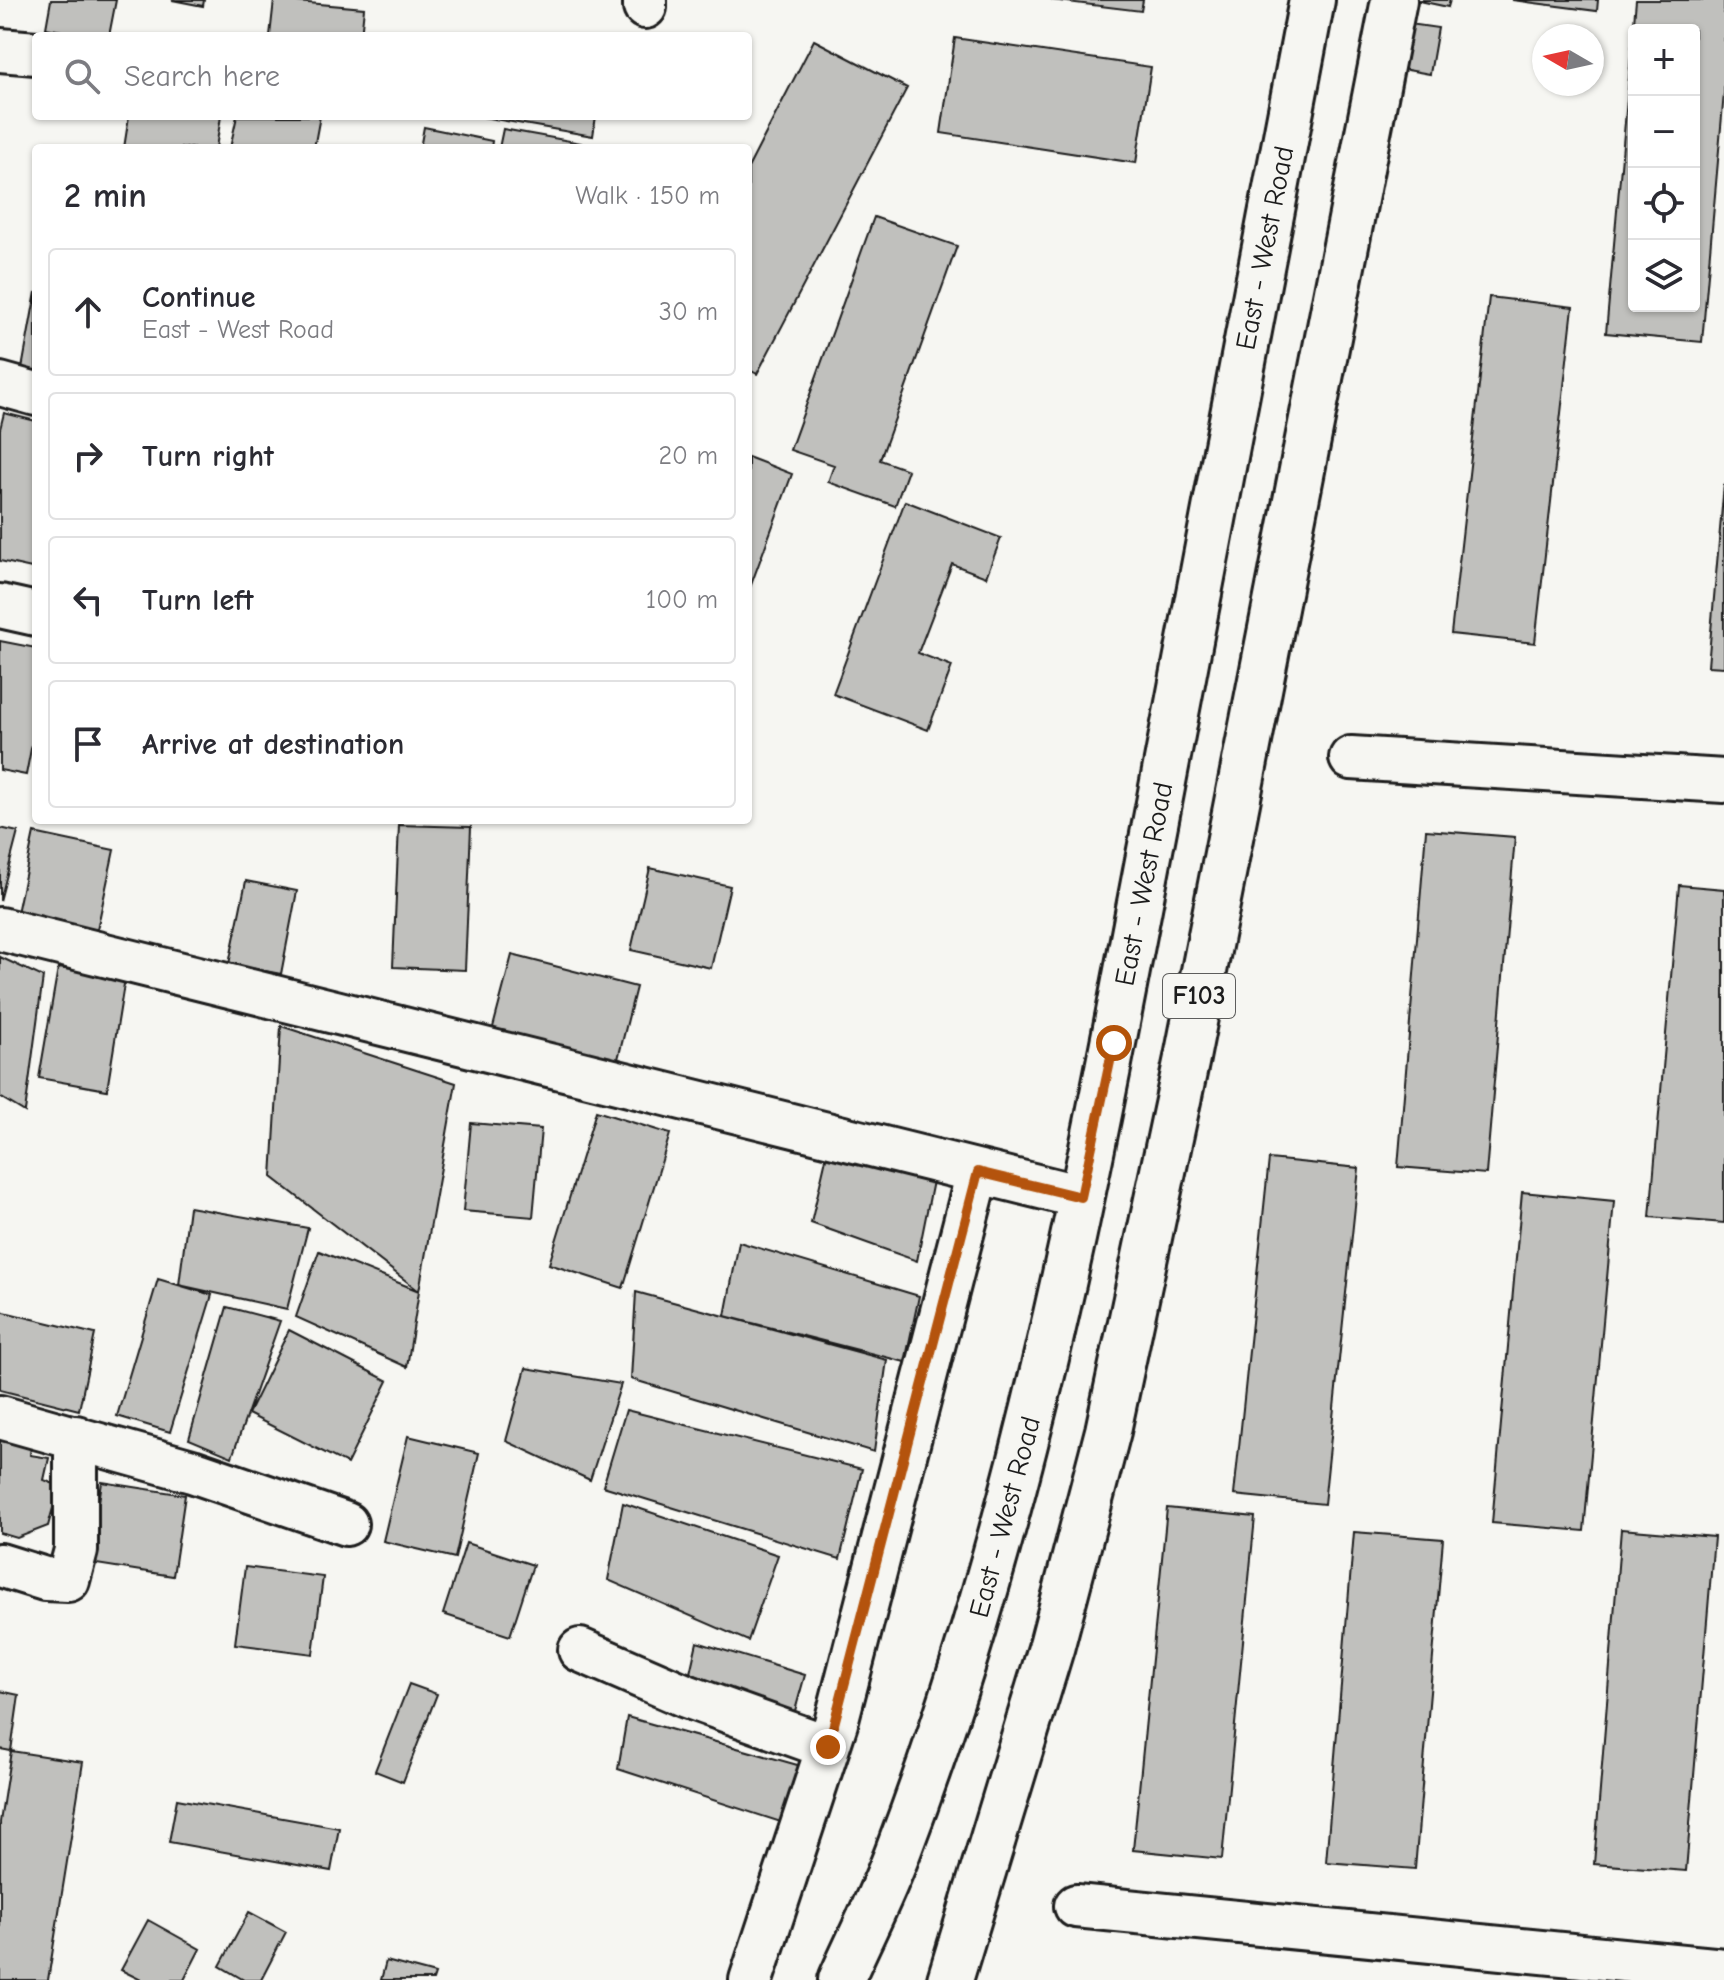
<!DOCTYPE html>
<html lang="en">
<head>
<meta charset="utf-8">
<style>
	body { margin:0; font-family:"Comic Neue",sans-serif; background:#f2f2f3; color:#2b2b33 }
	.controls { position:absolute; right:24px; top:24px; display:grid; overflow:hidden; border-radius:8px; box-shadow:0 2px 6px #0004 }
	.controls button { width:72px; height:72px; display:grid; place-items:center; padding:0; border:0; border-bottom:2px solid #e1e1e2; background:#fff; color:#2b2b33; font:40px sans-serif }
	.compass { position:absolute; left:1532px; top:24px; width:72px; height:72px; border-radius:50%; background:#fff; box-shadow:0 2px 6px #0004; rotate:279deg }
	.stop { position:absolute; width:24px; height:24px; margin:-18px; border:6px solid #b45309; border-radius:50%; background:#fff }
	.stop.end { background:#b45309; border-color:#fff; box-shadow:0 2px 8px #0008 }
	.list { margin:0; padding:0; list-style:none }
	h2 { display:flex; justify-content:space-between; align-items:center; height:104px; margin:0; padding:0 32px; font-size:34px }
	h2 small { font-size:26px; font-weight:400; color:#7c7c81 }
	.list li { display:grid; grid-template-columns:52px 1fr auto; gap:24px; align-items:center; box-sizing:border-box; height:128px; margin:0 16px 16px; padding:0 16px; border:2px solid #e1e1e2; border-radius:8px }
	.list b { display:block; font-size:30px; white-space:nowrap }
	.list p { margin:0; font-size:26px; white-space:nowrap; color:#7c7c81 }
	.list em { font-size:26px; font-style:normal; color:#7c7c81 }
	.icon { flex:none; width:44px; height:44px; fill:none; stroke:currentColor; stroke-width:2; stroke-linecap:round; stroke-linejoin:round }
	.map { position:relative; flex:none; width:1724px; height:1980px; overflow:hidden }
	.search { position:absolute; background:#fff; box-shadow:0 2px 6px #0004; left:32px; top:32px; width:720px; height:88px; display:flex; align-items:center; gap:20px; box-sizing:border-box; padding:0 28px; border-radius:8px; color:#7c7c81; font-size:30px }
	.panel { position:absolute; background:#fff; box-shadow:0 2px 6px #0004; left:32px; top:144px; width:720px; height:680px; border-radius:8px }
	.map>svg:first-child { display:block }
	.building { fill:#c0c0bd; stroke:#1c1c1c; stroke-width:2; fill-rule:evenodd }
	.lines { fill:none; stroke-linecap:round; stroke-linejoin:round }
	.minor-casing { stroke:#1c1c1c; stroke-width:48 }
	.major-casing { stroke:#1c1c1c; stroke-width:50 }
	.minor { stroke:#f6f6f2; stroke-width:42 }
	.major { stroke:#f6f6f2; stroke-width:44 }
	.route { stroke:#b45309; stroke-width:10 }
	.labels { text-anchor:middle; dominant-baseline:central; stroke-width:6; stroke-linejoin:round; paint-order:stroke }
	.shield { fill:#f6f6f2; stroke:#5d5d5c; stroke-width:2 }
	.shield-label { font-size:26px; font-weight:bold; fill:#1c1c1c }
	.street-label { font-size:28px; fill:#1c1c1c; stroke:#f6f6f2 }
</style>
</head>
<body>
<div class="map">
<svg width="1724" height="1980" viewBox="0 0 1724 1980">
	<rect width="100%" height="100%" fill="#f6f6f2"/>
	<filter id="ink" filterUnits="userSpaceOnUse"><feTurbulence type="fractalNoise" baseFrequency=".0125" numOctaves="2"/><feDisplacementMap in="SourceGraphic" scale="16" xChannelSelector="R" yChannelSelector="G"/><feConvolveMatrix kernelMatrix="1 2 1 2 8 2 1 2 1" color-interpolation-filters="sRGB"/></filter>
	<g filter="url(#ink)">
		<!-- building -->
		<path class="building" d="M51,0H116L109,36H88L46,28Z
			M172,0H204L203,6Z
			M274,0L364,8L361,36H270Z
			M1051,0H1143L1141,11Z
			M1415,0H1450L1448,7Z
			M1512,0H1598L1597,11Z
			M1636,0H1724V93L1702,342L1606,333ZM1634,30H1694V306H1634Z
			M1403,23L1438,28L1430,74L1396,68Z
			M955,38L1151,67L1136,163L941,133Z
			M814,40L907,88L757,374L748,369V168Z
			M129,116H221L216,148H124Z
			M237,116H320L314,148H230Z
			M477,116H596L593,136Z
			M424,127L492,141L491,148H420Z
			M503,129L581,143L580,148H499Z
			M874,217L957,246L880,460L908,470L895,506L828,482L834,465L790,450Z
			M36,292V377L21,374Z
			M1489,297L1573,307L1535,643L1451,634Z
			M4,413L36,421V569L0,561V429Z
			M748,457L792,474L748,593Z
			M1724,484V667L1708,666Z
			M905,501L1001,538L986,577L952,564L918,653L952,666L928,730L833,694Z
			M0,641L36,648V723L26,775L0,770Z
			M399,825L471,827L465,970L393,967Z
			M0,828L18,832L0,901Z
			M1426,830L1515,837L1486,1174L1398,1167Z
			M34,833L114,850L97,930L17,913Z
			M650,868L730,886L711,968L631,950Z
			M246,881L297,891L281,974L229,964Z
			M1679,885L1724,889V1223L1650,1217Z
			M512,955L636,987L616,1067L491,1035Z
			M0,957L43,977L25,1112L0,1097Z
			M58,968L125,978L107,1090L39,1078Z
			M281,1026L456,1083L419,1291L272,1177Z
			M596,1111L670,1134L623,1288L549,1264Z
			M471,1123L541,1129L533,1217L463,1211Z
			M827,1154L933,1181L917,1261L811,1223Z
			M1269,1159L1359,1168L1324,1504L1234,1495Z
			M1522,1192L1614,1201L1584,1531L1492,1523Z
			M189,1207L308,1228L287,1309L179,1285Z
			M739,1242L919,1296L905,1362L725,1316Z
			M319,1251L419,1291L407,1367L296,1317Z
			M158,1279L212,1295L170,1432L117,1416Z
			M636,1292L887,1360L874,1452L631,1379Z
			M227,1307L280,1321L232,1457L189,1439Z
			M0,1311L95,1334L79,1410L0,1390Z
			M289,1330L388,1381L347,1464L248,1414Z
			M526,1368L621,1384L590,1480L506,1441Z
			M626,1410L862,1469L840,1559L603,1486Z
			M408,1436L479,1453L455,1558L383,1541Z
			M0,1439L31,1446L30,1455L49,1458L44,1480L59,1486L48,1526L17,1538L0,1533Z
			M102,1482L185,1495L173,1576L90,1563Z
			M623,1503L778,1555L748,1641L608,1580Z
			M1167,1508L1255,1517L1222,1859L1133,1850Z
			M1621,1529L1714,1537L1686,1871L1594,1864Z
			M1354,1532L1443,1539L1415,1869L1326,1862Z
			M466,1543L533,1565L510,1636L443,1614Z
			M245,1567L323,1577L313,1654L235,1644Z
			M697,1642L805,1675L793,1718L690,1673Z
			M409,1684L437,1694L403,1782L375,1771Z
			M0,1691L19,1695L11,1751L0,1749Z
			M627,1717L801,1766L787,1824L618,1769Z
			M11,1751L83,1762L48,1980H0V1822Z
			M177,1799L339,1828L331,1871L169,1842Z
			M249,1912L286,1932L261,1980H244L220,1966Z
			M148,1920L200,1949L184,1980H141L121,1970Z
			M386,1961L435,1974L433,1980H381Z"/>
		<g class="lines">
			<!-- minor casing -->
			<g class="minor-casing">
				<path id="minor" d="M645,7V0
					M0,50L36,53
					M0,384L36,394
					M0,606L36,614
					M1351,758L1724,781
					M0,929L1081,1197
					M0,1417L192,1471L346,1524
					M0,1565L45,1579L68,1580L76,1550V1437
					M580,1650L686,1696L828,1747
					M1076,1906L1724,1970
					M751,1980L836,1723L978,1172"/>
			</g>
			<!-- major casing -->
			<g class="major-casing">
				<path id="major" d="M841,1980C860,1937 883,1893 899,1849C1020,1532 1084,1198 1147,866C1202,577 1257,289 1312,0
					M950,1980L1052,1645L1108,1431L1187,1058L1394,0"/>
			</g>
			<!-- minor -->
			<use href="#minor" class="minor"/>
			<!-- major -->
			<use href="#major" class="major"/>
		</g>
	</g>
	<g class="lines" filter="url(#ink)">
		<!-- route -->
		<path class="route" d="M828,1747L978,1172L1081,1197L1114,1043"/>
	</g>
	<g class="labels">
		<!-- shield labels -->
		<rect class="shield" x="1163" y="974" width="72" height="44" rx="6"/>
		<g class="shield-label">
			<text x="1199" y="996">F103</text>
		</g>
		<!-- street labels -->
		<g class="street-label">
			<text transform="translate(1265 248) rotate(-79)">East - West Road</text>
			<text transform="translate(1144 884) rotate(-79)">East - West Road</text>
			<text transform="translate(1005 1517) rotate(-75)">East - West Road</text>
		</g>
	</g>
</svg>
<div class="controls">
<button>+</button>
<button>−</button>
<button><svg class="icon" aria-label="locate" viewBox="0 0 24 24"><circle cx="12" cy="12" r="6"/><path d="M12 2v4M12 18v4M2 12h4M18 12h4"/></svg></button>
<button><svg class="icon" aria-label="layers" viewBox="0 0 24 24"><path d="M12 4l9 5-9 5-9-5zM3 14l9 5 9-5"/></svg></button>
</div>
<svg class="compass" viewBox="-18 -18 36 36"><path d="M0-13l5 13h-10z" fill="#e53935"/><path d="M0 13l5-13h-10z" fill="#7c7c81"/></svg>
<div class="stop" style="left:1114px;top:1043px"></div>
<div class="stop end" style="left:828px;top:1747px"></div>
<div class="search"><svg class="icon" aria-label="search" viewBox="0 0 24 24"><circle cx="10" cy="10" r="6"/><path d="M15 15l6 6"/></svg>Search here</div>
<section class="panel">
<h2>2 min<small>Walk · 150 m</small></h2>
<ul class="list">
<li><svg class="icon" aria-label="ahead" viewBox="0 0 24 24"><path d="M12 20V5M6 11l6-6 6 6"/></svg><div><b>Continue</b><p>East - West Road</p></div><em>30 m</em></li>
<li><svg class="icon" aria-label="right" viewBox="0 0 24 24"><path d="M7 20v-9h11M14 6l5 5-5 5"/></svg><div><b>Turn right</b></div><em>20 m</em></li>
<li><svg class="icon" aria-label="left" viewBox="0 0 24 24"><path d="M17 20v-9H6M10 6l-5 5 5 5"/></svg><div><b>Turn left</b></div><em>100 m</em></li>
<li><svg class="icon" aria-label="arrive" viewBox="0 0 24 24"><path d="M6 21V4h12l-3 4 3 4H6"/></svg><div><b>Arrive at destination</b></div></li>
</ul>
</section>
</div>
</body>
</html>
